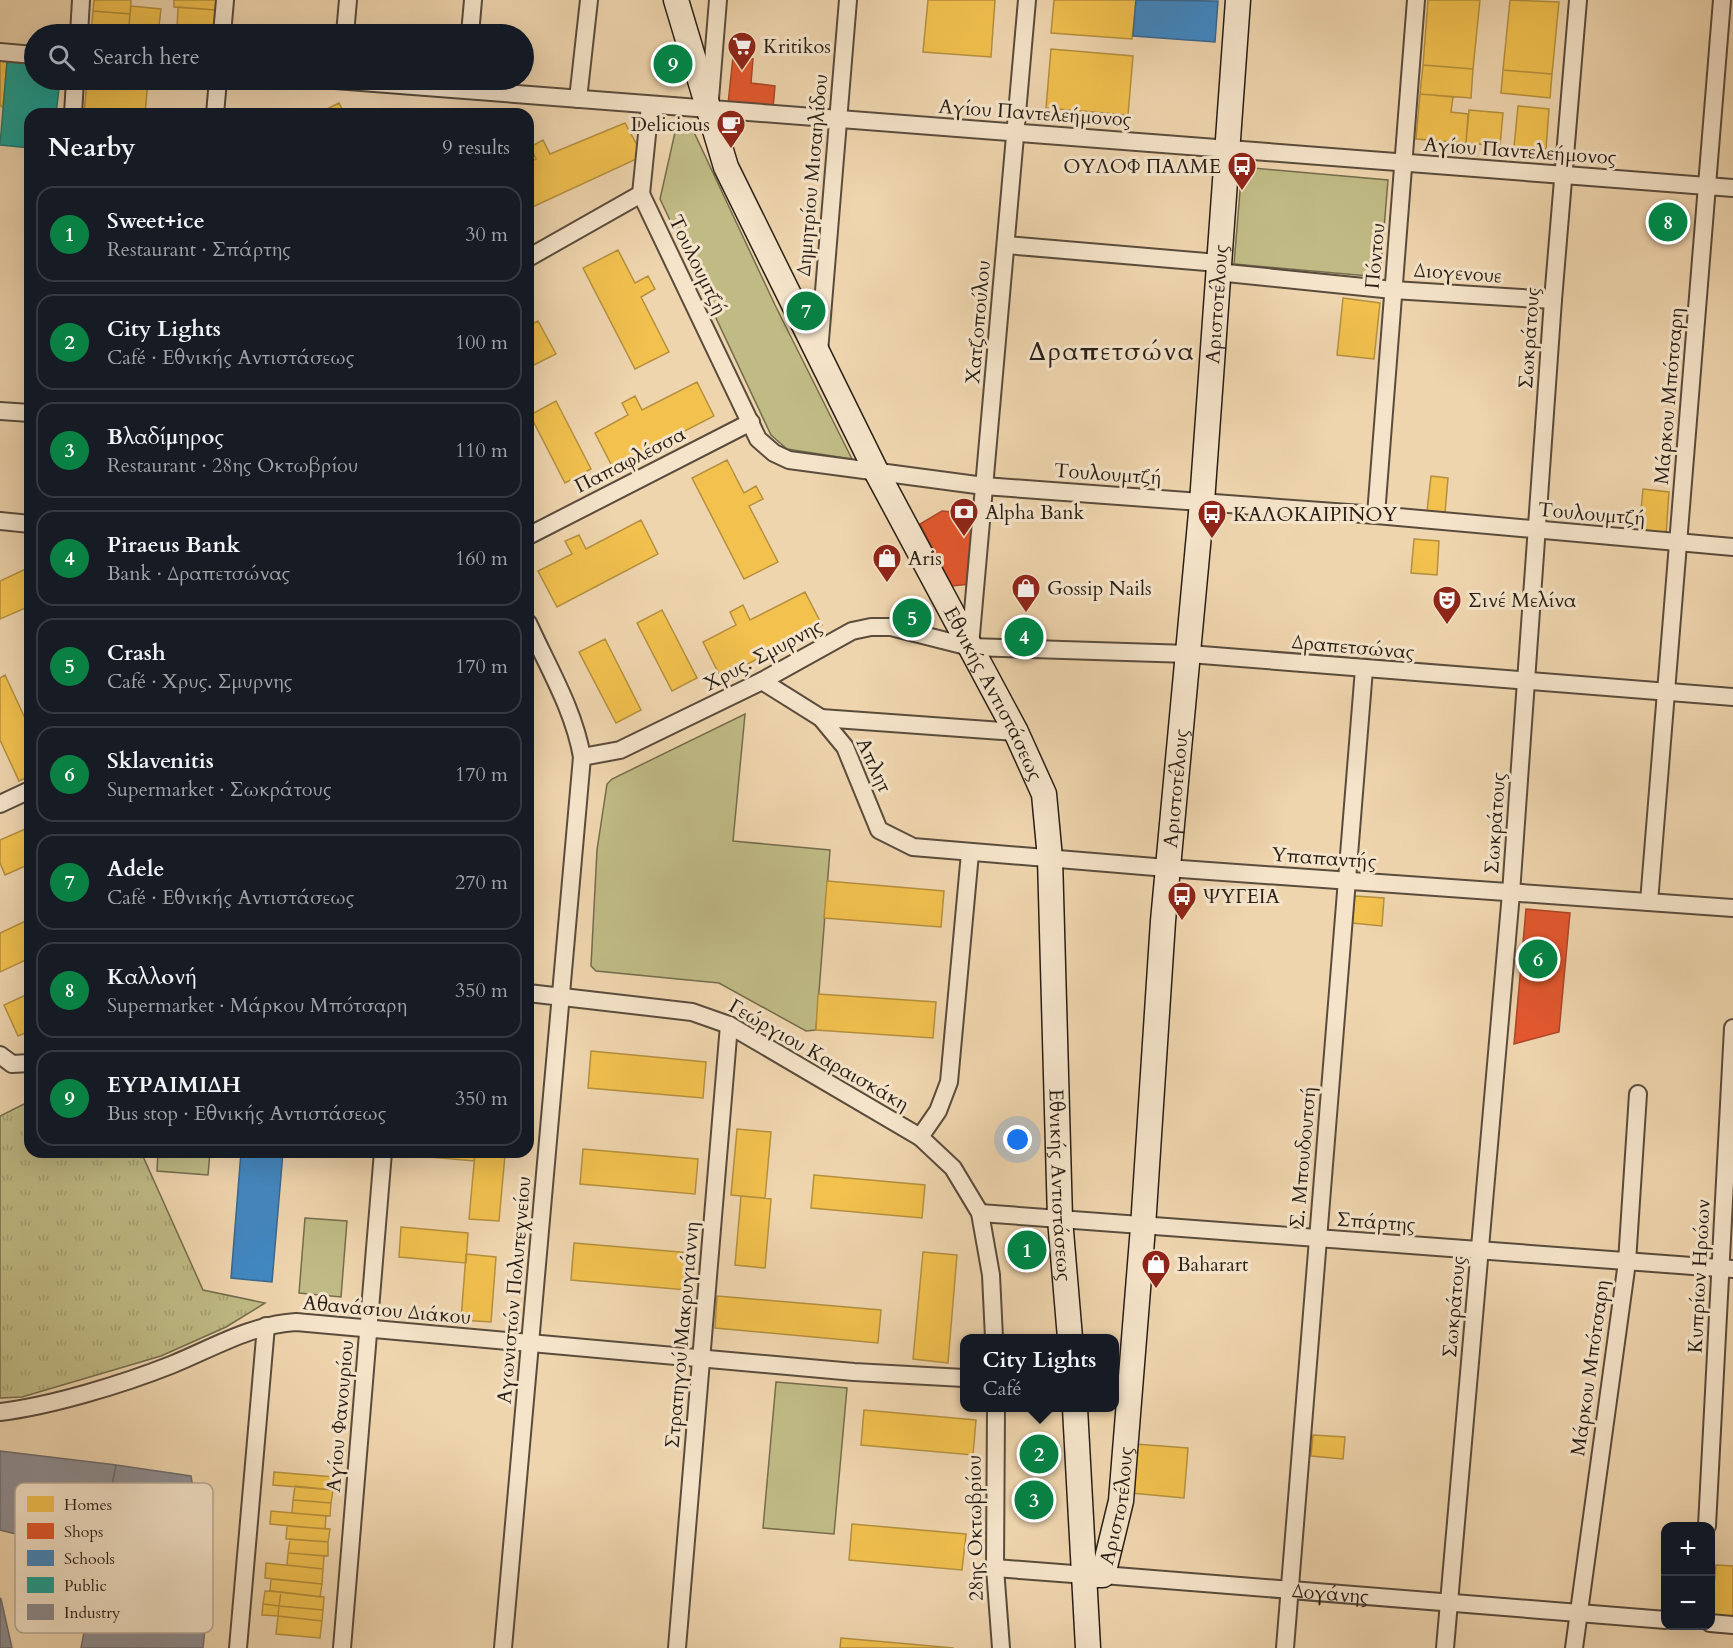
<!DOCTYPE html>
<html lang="en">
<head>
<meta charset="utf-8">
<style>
	body { margin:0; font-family:Cardo,serif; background:#242831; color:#f1f3f6 }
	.controls { position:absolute; right:18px; bottom:18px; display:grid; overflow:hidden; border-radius:12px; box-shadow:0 6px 24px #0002 }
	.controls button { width:54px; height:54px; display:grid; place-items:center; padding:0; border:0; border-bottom:2px solid #363941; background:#171b24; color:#f1f3f6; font:30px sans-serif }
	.you { position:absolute; left:1018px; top:1140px; width:21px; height:21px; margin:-15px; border:4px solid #fff; border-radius:50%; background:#1a73e8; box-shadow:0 0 0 9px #1a73e833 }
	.badge { display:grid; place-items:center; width:39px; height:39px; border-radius:50%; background:#0b8043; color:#fff; font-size:20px; font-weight:700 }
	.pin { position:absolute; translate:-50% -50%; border:3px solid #fff; box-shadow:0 2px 6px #0006 }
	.popup { position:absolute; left:960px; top:1334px; width:159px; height:78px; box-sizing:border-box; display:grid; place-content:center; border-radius:12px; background:#171b24; filter:drop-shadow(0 2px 4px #0005); font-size:20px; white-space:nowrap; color:#9ea1a6 }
	.popup b { font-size:22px; color:#f1f3f6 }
	.popup::after { content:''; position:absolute; left:50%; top:100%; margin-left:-12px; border:12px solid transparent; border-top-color:#171b24 }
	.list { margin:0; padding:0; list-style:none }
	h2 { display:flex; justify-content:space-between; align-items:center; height:78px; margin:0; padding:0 24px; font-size:26px }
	h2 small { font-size:20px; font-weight:400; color:#9ea1a6 }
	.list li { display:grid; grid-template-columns:39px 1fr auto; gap:18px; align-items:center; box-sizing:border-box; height:96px; margin:0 12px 12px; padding:0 12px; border:2px solid #363941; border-radius:18px }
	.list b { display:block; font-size:22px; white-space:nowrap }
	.list p { margin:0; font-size:20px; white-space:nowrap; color:#9ea1a6 }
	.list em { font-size:20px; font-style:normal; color:#9ea1a6 }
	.icon { flex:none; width:33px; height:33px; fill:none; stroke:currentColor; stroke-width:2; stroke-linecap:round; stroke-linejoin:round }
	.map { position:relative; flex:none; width:1733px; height:1648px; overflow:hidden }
	.search { position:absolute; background:#171b24; box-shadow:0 6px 24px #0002; left:24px; top:24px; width:510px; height:66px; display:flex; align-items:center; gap:15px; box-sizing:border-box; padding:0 21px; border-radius:33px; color:#9ea1a6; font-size:22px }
	.panel { position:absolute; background:#171b24; box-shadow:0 6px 24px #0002; left:24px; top:108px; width:510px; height:1050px; border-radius:18px }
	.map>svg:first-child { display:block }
	.grass { fill:url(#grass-tufts); stroke:#746d4e; stroke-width:1.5 }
	.park { fill:#c0bb85; stroke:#746d4e; stroke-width:1.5 }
	.homes { fill:#f2c14e; stroke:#b5903e; stroke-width:1.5 }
	.shops { fill:#e4572e; stroke:#ac4627; stroke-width:1.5 }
	.schools { fill:#3f88c5; stroke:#386891; stroke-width:1.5 }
	.public { fill:#17a398; stroke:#1c7b71; stroke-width:1.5 }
	.industry { fill:#8d8d92; stroke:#6f6c6d; stroke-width:1.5 }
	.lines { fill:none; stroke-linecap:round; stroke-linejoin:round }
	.street-casing { stroke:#5a4c3d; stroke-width:20 }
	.secondary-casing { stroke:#281f17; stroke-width:27 }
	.street { stroke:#f5e4ca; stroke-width:16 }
	.secondary { stroke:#f5e4ca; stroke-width:24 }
	.labels { text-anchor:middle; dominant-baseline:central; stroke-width:6; stroke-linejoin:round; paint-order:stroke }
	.poi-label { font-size:20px; fill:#281f17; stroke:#f5e4ca; text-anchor:start }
	.street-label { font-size:20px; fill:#281f17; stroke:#f5e4ca }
	.district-label { font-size:26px; font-weight:bold; letter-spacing:1.5px; fill:#281f17; stroke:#f5e4ca }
	.key { fill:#f5e4ca; stroke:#b8a994; stroke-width:1.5 }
	.key-label { font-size:16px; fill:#281f17 }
</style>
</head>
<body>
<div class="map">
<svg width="1733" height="1648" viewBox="0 0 1733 1648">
	<defs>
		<pattern id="grass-tufts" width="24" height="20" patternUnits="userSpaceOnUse" patternTransform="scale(1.5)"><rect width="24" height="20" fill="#c0bb85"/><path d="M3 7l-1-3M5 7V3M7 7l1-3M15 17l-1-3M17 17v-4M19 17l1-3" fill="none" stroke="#a5a072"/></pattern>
	</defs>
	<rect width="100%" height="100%" fill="#efd5ae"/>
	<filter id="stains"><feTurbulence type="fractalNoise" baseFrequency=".00333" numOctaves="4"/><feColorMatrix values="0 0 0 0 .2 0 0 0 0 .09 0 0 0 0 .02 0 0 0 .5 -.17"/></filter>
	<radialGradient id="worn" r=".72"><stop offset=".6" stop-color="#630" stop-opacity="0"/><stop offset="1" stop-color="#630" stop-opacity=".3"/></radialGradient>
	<!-- grass -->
	<path class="grass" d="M30,1101V1152H141L203,1290L265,1303L226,1327L161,1356L22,1397L0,1398V1116Z"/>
	<!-- park -->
	<path class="park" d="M676,128H692L775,305L852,459L787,449L771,435L660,199Z
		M1242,167L1388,180L1380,277L1234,264Z
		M745,714L733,841L830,850L816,1030L806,1031L719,983L596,971L591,966L597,850L607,784L612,779Z
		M158,1152H210L208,1175L157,1171Z
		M305,1218L347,1221L341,1297L299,1293Z
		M776,1382L847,1388L834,1534L763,1528Z"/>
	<!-- homes -->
	<path class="homes" d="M94,0H131L130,14L93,11Z
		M174,0H216L215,10L174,7Z
		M928,0H995L991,57L923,52Z
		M1054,0H1136L1132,39L1051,33Z
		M1428,0H1480L1473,69L1423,65Z
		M1510,0L1559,2L1552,74L1503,70Z
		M131,6L161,9L158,34H128Z
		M178,7L215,10L213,32L177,30Z
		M93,11L130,14L128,34H91Z
		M159,28L180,30V34H158Z
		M1051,49L1133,56L1128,115L1046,108Z
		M0,61L7,62L3,107L0,106Z
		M1423,65L1473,69L1471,98L1420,94Z
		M1503,70L1552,74L1550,98L1501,93Z
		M87,80H148L145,114H84Z
		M1420,94L1453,97L1451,112L1468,114L1466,143L1416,139Z
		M339,103L345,114H317Z
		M1518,106L1549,109L1546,149L1514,147Z
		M1469,110L1503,113L1500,146L1466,143Z
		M625,123L643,156L528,209V163L536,159L530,147L543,140L550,154Z
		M618,250L635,283L648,276L655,289L641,297L669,352L635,369L583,268Z
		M1343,298L1380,303L1374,359L1337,355Z
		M538,321L556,354L528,368V326Z
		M697,382L714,416L613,468L595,433L628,415L622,403L635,396L642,410Z
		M556,401L591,469L565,483L530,415Z
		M727,460L744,493L756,486L763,499L749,506L778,562L744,579L692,478Z
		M1431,476L1448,478L1445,513L1427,511Z
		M1643,489L1669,492L1666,534L1639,531Z
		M641,520L658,554L557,607L538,571L572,554L565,541L579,535L586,549Z
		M1414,539L1439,541L1437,575L1411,573Z
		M30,567V606L0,619V581Z
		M805,592L822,625L721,678L703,642L736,625L730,612L743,605L750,620Z
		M662,610L697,678L672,691L637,623Z
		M605,639L641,710L616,723L579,652Z
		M5,675L30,729V776L19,781L0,740V678Z
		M30,827V864L5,875L0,863V840Z
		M827,881L944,891L941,927L824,918Z
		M1355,896L1384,898L1382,926L1352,923Z
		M30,919V958L0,972V933Z
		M30,993V1031L18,1036L4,1005Z
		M818,994L936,1002L933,1038L816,1030Z
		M591,1051L706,1062L703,1098L588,1088Z
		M737,1129L771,1132L765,1198L731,1195Z
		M583,1149L698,1159L695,1194L580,1184Z
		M407,1152H475L474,1161L407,1155Z
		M475,1153L505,1155L499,1221L469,1219Z
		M814,1175L925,1185L922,1218L811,1208Z
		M741,1196L771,1199L765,1268L735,1265Z
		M401,1227L468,1233L466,1263L399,1257Z
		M574,1243L691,1253L687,1290L571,1280Z
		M923,1252L957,1255L948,1363L913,1359Z
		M466,1254L496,1257L491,1322L461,1320Z
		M717,1296L881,1310L878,1343L715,1328Z
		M864,1410L976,1420L973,1455L861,1445Z
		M1313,1435L1345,1437L1343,1459L1311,1456Z
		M1135,1444L1188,1448L1184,1498L1131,1493Z
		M274,1472L334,1477L333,1490L273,1485Z
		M295,1486L333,1490L331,1503L293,1500Z
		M293,1500L331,1503L330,1516L292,1513Z
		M271,1511L326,1516L325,1529L270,1524Z
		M852,1524L966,1534L962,1570L849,1560Z
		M287,1526L330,1529L328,1542L286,1539Z
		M290,1539L328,1542V1556L288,1553Z
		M288,1553L324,1556L323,1569L287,1565Z
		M266,1563L323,1569L322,1584L265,1578Z
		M1716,1565L1733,1566V1618L1711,1616Z
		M271,1579L322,1584L320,1597L270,1591Z
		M265,1591L281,1592L279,1606L263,1604Z
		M281,1592L324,1597L323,1610L279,1606Z
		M263,1604L279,1606L278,1616L262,1615Z
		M279,1606L323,1610L322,1621L278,1616Z
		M278,1616L322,1621L320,1638L276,1634Z
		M841,1638L954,1648H840Z"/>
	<!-- shops -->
	<path class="shops" d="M180,30L213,32V34H180Z
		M733,57L753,59L751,83L775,86L773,108L728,104Z
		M942,511L975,514L970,584L952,586L920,524Z
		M1526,909L1570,913L1559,1032L1514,1044Z"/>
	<!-- schools -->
	<path class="schools" d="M1136,0L1218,1L1215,42L1133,36Z
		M241,1152H283L272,1282L231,1278Z"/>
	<!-- public -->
	<path class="public" d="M7,62L34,64V80H60L56,114H30V148L0,145Z"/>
	<!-- industry -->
	<path class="industry" d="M0,1451L116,1465L88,1606L30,1598L37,1567L64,1572L70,1548L0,1530Z
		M116,1465L191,1476L206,1568L100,1549Z
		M100,1549L211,1569L203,1648H81Z
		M0,1598L1,1599L12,1648H0Z"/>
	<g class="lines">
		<!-- street casing -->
		<g class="street-casing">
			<g id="street">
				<path d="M79,34L81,0"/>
				<path d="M222,34L225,0"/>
				<path d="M345,34L348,0"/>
				<path d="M470,34L473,0"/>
				<path d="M0,52L34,55"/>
				<path d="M335,80L1733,188"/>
				<path d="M578,99L589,0"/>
				<path d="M710,99L718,0"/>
				<path d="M73,114L75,80"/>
				<path d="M215,114L218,80"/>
				<path d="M641,194L758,439L774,453L789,460L984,486L1376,515L1733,547"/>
				<path d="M641,194L650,105"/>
				<path d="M1006,245L1218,263"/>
				<path d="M528,258L641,194"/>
				<path d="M1217,272L1393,290L1553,300"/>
				<path d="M819,352L848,0"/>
				<path d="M0,411L30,413"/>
				<path d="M1376,515L1416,0"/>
				<path d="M0,521L30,524"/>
				<path d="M528,536L751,422"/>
				<path d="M970,646L1027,0"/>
				<path d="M762,681L821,718L845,747L879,830L913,847L1167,868L1733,908"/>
				<path d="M821,718L1016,732"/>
				<path d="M582,757L620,750L762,681L852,631L871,627H891L970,647L1189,654L1733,697"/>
				<path d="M0,804L30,790"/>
				<path d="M1649,902L1722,0"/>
				<path d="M528,993L692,1012L729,1025L920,1137L953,1168L980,1213L991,1275L994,1338"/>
				<path d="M0,1055L12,1064L30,1063"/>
				<path d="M920,1137L938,1111L949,1082L970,853"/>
				<path d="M980,1213L1733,1269"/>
				<path d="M996,1408L995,1568L1001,1648"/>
				<path d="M0,1412C51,1406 123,1384 171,1365C213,1348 250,1325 296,1322L854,1372L964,1378"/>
				<path d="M1707,1526L1733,1028"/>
				<path d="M995,1568L1086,1575"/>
				<path id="s1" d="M1103,1575L1666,1620"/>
				<path d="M1710,1623L1733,1625"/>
				<path d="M238,1648L266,1326"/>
				<path d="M342,1648L383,1152"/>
				<path d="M503,1648L582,757C574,710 548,667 528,623"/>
				<path d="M677,1648L729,1025"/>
				<path d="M1285,1648L1364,669"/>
				<path d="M1445,1648L1511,893L1553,300L1578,0"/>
				<path d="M1574,1648L1627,1262L1638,1094"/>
			</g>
		</g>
		<!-- secondary casing -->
		<g class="secondary-casing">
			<g id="secondary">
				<path id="s2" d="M676,0L726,167L876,471L1016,732L1044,794L1050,858L1060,1219L1070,1338"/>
				<path d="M1075,1408L1088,1648"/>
				<path id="s3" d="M1086,1575H1103L1121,1501L1143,1227L1163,921L1202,502L1238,0"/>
			</g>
		</g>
		<!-- street -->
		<use href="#street" class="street"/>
		<!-- secondary -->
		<use href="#secondary" class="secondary"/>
	</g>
	<!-- icons -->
	<defs>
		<g id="supermarket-pin" transform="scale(1.5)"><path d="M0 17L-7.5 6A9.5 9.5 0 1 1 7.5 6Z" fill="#8f2418" stroke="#f5e4ca"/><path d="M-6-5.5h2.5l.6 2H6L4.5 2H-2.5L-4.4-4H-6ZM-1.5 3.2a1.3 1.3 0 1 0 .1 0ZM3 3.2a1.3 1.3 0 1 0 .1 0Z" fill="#fff"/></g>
		<g id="cafe-pin" transform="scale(1.5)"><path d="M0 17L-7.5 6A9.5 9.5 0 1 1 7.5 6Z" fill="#8f2418" stroke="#f5e4ca"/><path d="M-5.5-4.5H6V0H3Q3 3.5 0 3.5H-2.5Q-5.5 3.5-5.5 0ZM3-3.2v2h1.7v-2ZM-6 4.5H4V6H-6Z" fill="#fff"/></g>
		<g id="bus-pin" transform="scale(1.5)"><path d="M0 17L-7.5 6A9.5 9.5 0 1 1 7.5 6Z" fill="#8f2418" stroke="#f5e4ca"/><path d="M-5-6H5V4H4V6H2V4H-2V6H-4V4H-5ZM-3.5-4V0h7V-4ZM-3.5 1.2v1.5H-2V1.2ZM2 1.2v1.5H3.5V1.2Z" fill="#fff"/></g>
		<g id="bank-pin" transform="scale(1.5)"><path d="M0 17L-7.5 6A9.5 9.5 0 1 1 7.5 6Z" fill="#8f2418" stroke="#f5e4ca"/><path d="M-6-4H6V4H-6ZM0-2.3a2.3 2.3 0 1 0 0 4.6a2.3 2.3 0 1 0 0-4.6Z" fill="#fff"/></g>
		<g id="shop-pin" transform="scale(1.5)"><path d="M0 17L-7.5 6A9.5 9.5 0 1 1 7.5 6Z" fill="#8f2418" stroke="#f5e4ca"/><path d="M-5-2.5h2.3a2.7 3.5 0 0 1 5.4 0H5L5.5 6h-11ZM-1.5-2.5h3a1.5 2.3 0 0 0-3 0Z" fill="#fff"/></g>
		<g id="theatre-pin" transform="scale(1.5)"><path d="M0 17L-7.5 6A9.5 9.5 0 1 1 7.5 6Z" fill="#8f2418" stroke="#f5e4ca"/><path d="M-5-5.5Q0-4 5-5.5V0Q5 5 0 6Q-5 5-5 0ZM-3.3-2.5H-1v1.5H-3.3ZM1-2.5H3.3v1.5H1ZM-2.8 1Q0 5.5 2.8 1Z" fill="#fff"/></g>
	</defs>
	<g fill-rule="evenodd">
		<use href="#supermarket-pin" x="742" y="46"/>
		<use href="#cafe-pin" x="731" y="124"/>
		<use href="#bus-pin" x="1242" y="166"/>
		<use href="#bank-pin" x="964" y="512"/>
		<use href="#bus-pin" x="1212" y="514"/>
		<use href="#shop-pin" x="887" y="558"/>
		<use href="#shop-pin" x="1026" y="588"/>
		<use href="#theatre-pin" x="1447" y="600"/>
		<use href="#bus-pin" x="1182" y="896"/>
		<use href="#shop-pin" x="1156" y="1264"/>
	</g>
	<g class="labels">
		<!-- poi labels -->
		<g class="poi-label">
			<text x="763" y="46">Kritikos</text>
			<text x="710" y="124" text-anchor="end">Delicious</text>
			<text x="1221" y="166" text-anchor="end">ΟΥΛΟΦ ΠΑΛΜΕ</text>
			<text x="985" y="512">Alpha Bank</text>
			<text x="1233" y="514">ΚΑΛΟΚΑΙΡΙΝΟΥ</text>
			<text x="908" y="558">Aris</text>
			<text x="1047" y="588">Gossip Nails</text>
			<text x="1468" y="600">Σινέ Μελίνα</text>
			<text x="1203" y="896">ΨΥΓΕΙΑ</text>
			<text x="1177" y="1264">Baharart</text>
		</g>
		<!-- street labels -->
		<g class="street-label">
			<text transform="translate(1035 113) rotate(4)">Αγίου Παντελεήμονος</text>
			<text transform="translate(1520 151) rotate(4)">Αγίου Παντελεήμονος</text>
			<text transform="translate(812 175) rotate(-85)">Δημητρίου Μισαηλίδου</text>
			<text transform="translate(1375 256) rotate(-85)">Πόντου</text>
			<text transform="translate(698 265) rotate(64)">Τουλουμτζή</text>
			<text transform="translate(1458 273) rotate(4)">Διογενουε</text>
			<text stroke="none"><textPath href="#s3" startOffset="1294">Αριστοτέλους</textPath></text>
			<text transform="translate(978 322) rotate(-85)">Χατζοπούλου</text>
			<text transform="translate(1529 338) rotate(-86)">Σωκράτους</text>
			<text transform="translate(1669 396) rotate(-85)">Μάρκου Μπότσαρη</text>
			<text transform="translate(630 460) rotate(-27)">Παπαφλέσσα</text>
			<text transform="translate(1108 474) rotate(4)">Τουλουμτζή</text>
			<text transform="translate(1592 514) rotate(5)">Τουλουμτζή</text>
			<text transform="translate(1353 647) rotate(5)">Δραπετσώνας</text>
			<text transform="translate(763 655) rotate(-28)">Χρυς. Σμυρνης</text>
			<text stroke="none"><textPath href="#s2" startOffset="765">Εθνικής Αντιστάσεως</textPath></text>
			<text transform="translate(874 765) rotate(65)">Απλητ</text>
			<text stroke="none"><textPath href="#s3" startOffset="808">Αριστοτέλους</textPath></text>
			<text transform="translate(1495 823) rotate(-86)">Σωκράτους</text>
			<text transform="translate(1324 858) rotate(4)">Υπαπαντής</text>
			<text transform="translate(819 1055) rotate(30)">Γεώργιου Καραισκάκη</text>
			<text transform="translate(1303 1157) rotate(-85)">Σ. Μπουδουτσή</text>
			<text stroke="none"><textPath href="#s2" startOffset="1269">Εθνικής Αντιστάσεως</textPath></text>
			<text transform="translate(1376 1222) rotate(4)">Σπάρτης</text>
			<text transform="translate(1699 1276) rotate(-87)">Κυπρίων Ηρώων</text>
			<text transform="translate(514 1290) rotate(-85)">Αγωνιστών Πολυτεχνείου</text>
			<text transform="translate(1454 1307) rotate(-85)">Σωκράτους</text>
			<text transform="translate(387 1310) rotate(5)">Αθανάσιου Διάκου</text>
			<text transform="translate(682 1335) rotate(-85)">Στρατηγού Μακρυγιάννη</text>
			<text transform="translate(1590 1368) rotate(-82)">Μάρκου Μπότσαρη</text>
			<text transform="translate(340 1416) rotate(-85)">Αγίου Φανουρίου</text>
			<text stroke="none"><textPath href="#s3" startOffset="88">Αριστοτέλους</textPath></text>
			<text transform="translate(975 1528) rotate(-91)">28ης Οκτωβρίου</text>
			<text stroke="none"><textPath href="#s1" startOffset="228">Δογάνης</textPath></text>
		</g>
		<!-- district labels -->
		<g class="district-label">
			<text x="1112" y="351">Δραπετσώνα</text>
		</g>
	</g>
	<!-- legend -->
	<rect x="15" y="1483" width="198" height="150" rx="9" class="key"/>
	<rect x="27" y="1496" width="27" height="16" fill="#f2c14e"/>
	<rect x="27" y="1523" width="27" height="16" fill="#e4572e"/>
	<rect x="27" y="1550" width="27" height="16" fill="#3f88c5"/>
	<rect x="27" y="1577" width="27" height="16" fill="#17a398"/>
	<rect x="27" y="1604" width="27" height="16" fill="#8d8d92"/>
	<g class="key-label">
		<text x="64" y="1510">Homes</text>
		<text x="64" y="1537">Shops</text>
		<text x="64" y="1564">Schools</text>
		<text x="64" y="1591">Public</text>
		<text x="64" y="1618">Industry</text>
	</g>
	<rect width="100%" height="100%" filter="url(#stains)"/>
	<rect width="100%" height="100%" fill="url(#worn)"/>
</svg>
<div class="controls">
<button>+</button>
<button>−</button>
</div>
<div class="you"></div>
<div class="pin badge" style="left:1027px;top:1250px">1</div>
<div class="pin badge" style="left:1039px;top:1454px">2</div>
<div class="popup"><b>City Lights</b>Café</div>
<div class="pin badge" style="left:1034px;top:1500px">3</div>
<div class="pin badge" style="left:1024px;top:637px">4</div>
<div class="pin badge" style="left:912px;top:618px">5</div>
<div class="pin badge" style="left:1538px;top:959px">6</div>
<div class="pin badge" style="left:806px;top:311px">7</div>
<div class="pin badge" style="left:1668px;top:222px">8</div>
<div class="pin badge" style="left:673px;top:64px">9</div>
<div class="search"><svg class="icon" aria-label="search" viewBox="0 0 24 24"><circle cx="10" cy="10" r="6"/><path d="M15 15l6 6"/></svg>Search here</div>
<section class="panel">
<h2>Nearby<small>9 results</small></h2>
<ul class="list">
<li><span class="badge">1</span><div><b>Sweet+ice</b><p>Restaurant · Σπάρτης</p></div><em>30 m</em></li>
<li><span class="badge">2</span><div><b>City Lights</b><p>Café · Εθνικής Αντιστάσεως</p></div><em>100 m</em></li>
<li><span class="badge">3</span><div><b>Βλαδίμηρος</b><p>Restaurant · 28ης Οκτωβρίου</p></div><em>110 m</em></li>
<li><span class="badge">4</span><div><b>Piraeus Bank</b><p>Bank · Δραπετσώνας</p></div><em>160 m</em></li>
<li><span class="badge">5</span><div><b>Crash</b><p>Café · Χρυς. Σμυρνης</p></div><em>170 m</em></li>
<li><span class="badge">6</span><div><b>Sklavenitis</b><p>Supermarket · Σωκράτους</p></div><em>170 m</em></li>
<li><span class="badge">7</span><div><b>Adele</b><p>Café · Εθνικής Αντιστάσεως</p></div><em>270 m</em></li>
<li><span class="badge">8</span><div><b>Καλλονή</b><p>Supermarket · Μάρκου Μπότσαρη</p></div><em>350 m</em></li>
<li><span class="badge">9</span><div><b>ΕΥΡΑΙΜΙΔΗ</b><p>Bus stop · Εθνικής Αντιστάσεως</p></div><em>350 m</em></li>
</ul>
</section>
</div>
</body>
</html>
